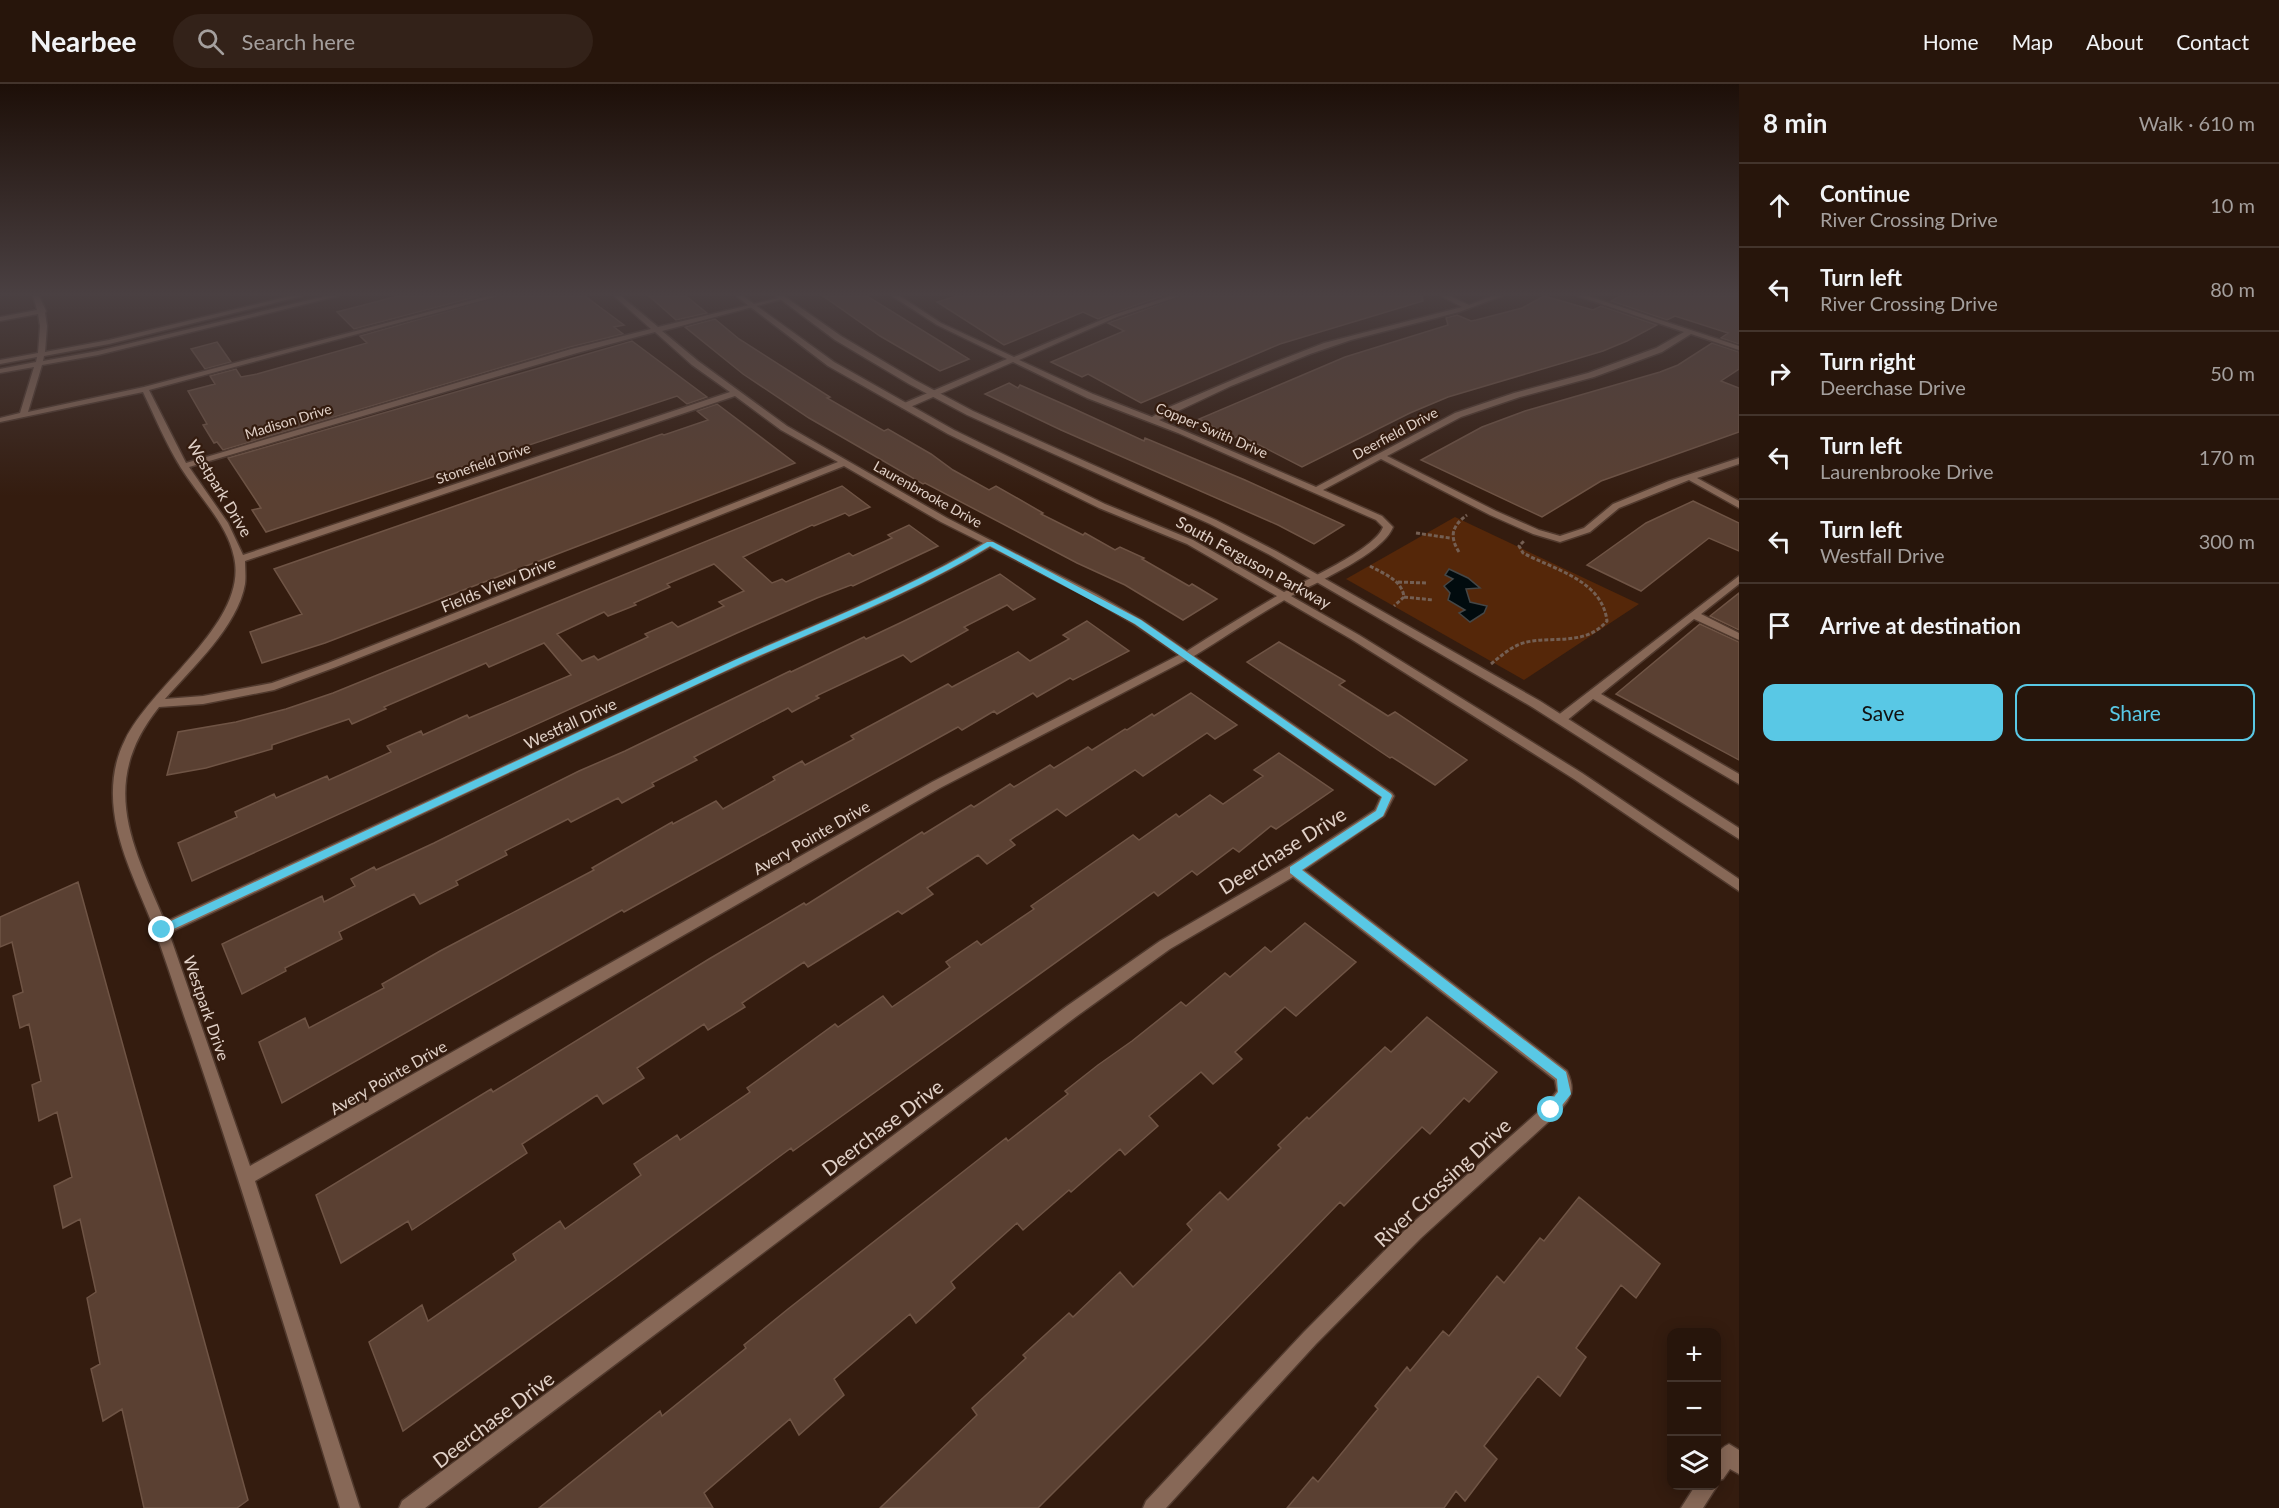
<!DOCTYPE html>
<html lang="en">
<head>
<meta charset="utf-8">
<style>
	body { margin:0; font-family:Lato,sans-serif; background:#332219; color:#f1f3f6 }
	.controls { position:absolute; right:18px; bottom:18px; display:grid; overflow:hidden; border-radius:12px; box-shadow:0 3px 15px #0003 }
	.controls button { width:54px; height:54px; display:grid; place-items:center; padding:0; border:0; border-bottom:2px solid #43342c; background:#27150b; color:#f1f3f6; font:30px sans-serif }
	.stop { position:absolute; width:18px; height:18px; margin:-14px; border:4px solid #59c8e5; border-radius:50%; background:#fff }
	.stop.end { background:#59c8e5; border-color:#fff; box-shadow:0 2px 6px #0008 }
	.list { margin:0; padding:0; list-style:none }
	h2 { display:flex; justify-content:space-between; align-items:center; height:78px; margin:0; padding:0 24px; font-size:26px }
	h2 small { font-size:20px; font-weight:400; color:#a49f9d }
	.list li { display:grid; grid-template-columns:39px 1fr auto; gap:18px; align-items:center; box-sizing:border-box; height:84px; padding:0 24px; border-top:2px solid #43342c }
	.list b { display:block; font-size:22px; white-space:nowrap }
	.list p { margin:0; font-size:20px; white-space:nowrap; color:#a49f9d }
	.list em { font-size:20px; font-style:normal; color:#a49f9d }
	.actions { display:flex; gap:12px; padding:18px 24px }
	.actions a { flex:1; padding:14px 0; border:2px solid #59c8e5; border-radius:12px; text-align:center; font-size:21px; color:#59c8e5 }
	.actions .main { background:#59c8e5; color:#111 }
	.icon { flex:none; width:33px; height:33px; fill:none; stroke:currentColor; stroke-width:2; stroke-linecap:round; stroke-linejoin:round }
	.map { position:relative; flex:none; width:1739px; height:1424px; overflow:hidden }
	header { display:flex; align-items:center; gap:36px; box-sizing:border-box; height:84px; padding:0 30px; background:#27150b; border-bottom:2px solid #43342c }
	header strong { font-size:28px }
	nav { display:flex; gap:33px; margin-inline-start:auto; font-size:21px }
	.search { width:420px; height:54px; background:#332219; display:flex; align-items:center; gap:15px; box-sizing:border-box; padding:0 21px; border-radius:33px; color:#a49f9d; font-size:22px }
	main { display:flex }
	aside { flex:1; background:#27150b }
	.map>svg:first-child { display:block }
	.green { fill:#552709 }
	.water { fill:#010b0e; stroke:#444646; stroke-width:1.5 }
	.building { fill:#5a4032; stroke:#6f5445; stroke-width:1.5; fill-rule:evenodd }
	.lines { fill:none; stroke-linecap:round; stroke-linejoin:round }
	.service-casing { stroke:#50392d; stroke-width:3 }
	.minor-casing { stroke:#50392d; stroke-width:3 }
	.tertiary-casing { stroke:#50392d; stroke-width:3 }
	.path { stroke:#745f53; stroke-width:3; stroke-dasharray:4 2; stroke-linecap:butt }
	.service { fill:#876857; fill-rule:evenodd }
	.minor { fill:#876857; fill-rule:evenodd }
	.tertiary { fill:#876857; fill-rule:evenodd }
	.route { fill:#59c8e5 }
	.labels { text-anchor:middle; dominant-baseline:central; stroke-width:4.5; stroke-linejoin:round; paint-order:stroke }
	.far-street-label { font-size:14px; fill:#e1d1c8; stroke:#341c0f }
	.street-label { font-size:16px; fill:#e1d1c8; stroke:#341c0f }
	.near-street-label { font-size:20px; fill:#e1d1c8; stroke:#341c0f }
</style>
</head>
<body>
<header>
<strong>Nearbee</strong>
<div class="search"><svg class="icon" aria-label="search" viewBox="0 0 24 24"><circle cx="10" cy="10" r="6"/><path d="M15 15l6 6"/></svg>Search here</div>
<nav><a>Home</a><a>Map</a><a>About</a><a>Contact</a></nav>
</header>
<main>
<div class="map">
<svg width="1739" height="1424" viewBox="0 0 1739 1424">
	<rect width="100%" height="100%" fill="#341c0f"/>
	<!-- green -->
	<path class="green" d="M1455,433L1639,520L1524,596L1346,495Z"/>
	<!-- water -->
	<path class="water" d="M1449,485L1468,494L1480,504L1466,505L1470,518L1487,522L1484,529L1470,538L1459,529L1465,526L1448,516L1450,509L1444,502L1453,495L1445,491Z"/>
	<!-- building -->
	<path class="building" d="M398,212H479L354,245L337,228Z
		M501,212H585L624,241L614,243L623,250L570,263L223,366L217,358L214,359L203,341L207,340L188,307L215,300L210,292L236,285L241,293L257,290L367,259L360,252Z
		M649,212H686L707,229L676,236Z
		M823,212H867L969,275L940,287L880,252Z
		M957,212H1162L1098,235L1083,228L1004,261L937,218Z
		M1182,212H1422L1423,217L1280,260L1141,319L1088,290L1082,293L1051,278L1124,247L1108,239Z
		M1544,212L1593,226L1601,222L1657,241L1627,257L1603,267L1448,313L1410,329L1302,383L1240,351L1234,354L1199,335L1345,273L1448,241L1446,234L1457,231L1471,237L1476,236L1522,224Z
		M1620,212H1739V260L1721,254L1728,249L1675,232L1667,236L1611,217Z
		M715,235L739,255L830,313L827,314L884,347L888,345L931,370L953,386L989,406L996,402L1043,429L1041,430L1083,451L1085,449L1115,466L1120,463L1144,474L1142,475L1189,502L1192,500L1217,515L1183,536L1125,501L1077,479L925,399L923,400L809,334L743,290L685,243Z
		M632,257L707,313L687,320L677,312L266,448L252,426L261,424L228,374Z
		M217,258L231,278L205,285L191,265Z
		M1712,259L1739,268V285L1721,297L1739,304V348L1601,397L1542,433L1421,376L1482,343L1525,327L1660,288L1678,281Z
		M1009,299L1018,304L1020,301L1070,323L1144,357L1145,354L1245,396L1344,441L1314,460L1278,441L1061,346L985,310Z
		M717,320L795,379L325,559L262,579L250,548L302,530L274,485L662,350L664,351L708,336L697,327Z
		M842,402L870,423L849,432L845,429L814,442L812,441L743,473L772,499L782,495L786,498L849,469L853,472L892,454L888,451L909,441L938,462L853,502L851,501L817,514L737,549L192,797L178,759L237,733L235,728L274,710L276,714L327,692L329,696L391,668L387,662L421,647L423,651L467,631L469,634L571,591L544,559L489,583L486,579L384,623L386,625L352,640L349,635L272,661V665L206,684L167,691L178,648L236,638L286,625L333,609ZM714,480L744,507L719,518L724,522L678,543L672,538L645,550L648,553L598,576L594,572L582,577L557,550L604,528L608,532L636,521L634,519L670,503L667,500Z
		M1693,417L1739,439V467L1709,454L1641,507L1587,481L1646,439Z
		M1000,490L1035,515L1013,526L1007,521L964,543L968,546L911,578L903,571L816,612L819,614L792,628L788,624L694,673L697,676L652,699L654,702L622,719L618,714L571,738L568,735L505,767L507,771L456,797L458,801L420,820L414,810L339,848L342,855L285,884L286,887L242,910L222,860L322,812L324,818L355,802L351,795L374,783L376,786L434,759L579,687L625,667L790,587L791,588L864,553L866,555L902,538Z
		M1739,509V546L1710,532Z
		M1087,537L1129,567L1073,596L1070,594L1037,613L1033,609L997,630L994,627L962,646L958,643L624,828L622,826L282,1019L259,958L305,934L309,944L384,904L382,900L440,867L594,786L592,784L672,738L673,740L716,717L723,725L775,696L773,693L802,677L805,681L854,655L851,652L948,600L952,603L1018,568L1030,577L1069,555L1063,551Z
		M1700,540L1739,558V676L1616,610Z
		M1279,558L1345,597L1339,601L1388,632L1395,628L1467,676L1435,701L1392,673L1390,674L1247,578Z
		M1191,609L1237,641L1215,655L1207,649L1143,692L1135,686L1066,732L1057,725L1010,756L1015,761L987,780L978,771L927,804L933,810L902,830L898,827L808,883L804,878L742,919L745,923L708,946L704,940L637,984L644,994L603,1020L597,1011L522,1060L527,1069L412,1146L408,1137L341,1179L316,1111L491,1005L493,1008L709,875L804,819L806,821L922,748L924,750L971,721L974,723L1010,700L1014,703L1050,681L1054,684L1088,663L1092,666L1125,645L1127,646L1152,630L1154,632Z
		M1279,669L1333,706L1276,745L1271,742L1239,768L1233,764L1197,791L1192,787L1158,812L1154,808L793,1067L791,1064L615,1194L403,1347L369,1258L422,1221L428,1237L516,1176L513,1170L560,1137L565,1145L641,1091L634,1080L677,1051L680,1056L750,1008L747,1004L835,940L838,943L883,912L892,923L950,883L946,878L977,857L981,861L1034,825L1031,822L1133,751L1139,756L1176,730L1179,733L1210,711L1223,720L1263,692L1254,686Z
		M78,798L248,1416L237,1424H144L122,1325L103,1337L91,1285L100,1280L87,1214L96,1208L80,1135L63,1144L54,1102L72,1093L57,1028L39,1037L32,1001L41,997L29,940L20,944L13,912L23,908L12,858L0,863V833Z
		M1305,839L1356,878L1296,932L1285,923L1235,968L1242,975L1213,1000L1201,988L1149,1032L1158,1042L1125,1071L1120,1065L1071,1108L1069,1106L1023,1146L1017,1139L951,1198L955,1204L916,1239L910,1230L834,1295L844,1311L799,1351L790,1335L704,1409L713,1424H539L660,1327L662,1332L746,1264L744,1261L788,1225L1006,1054L1008,1057L1068,1010L1065,1007L1098,981L1132,957L1181,918L1186,922L1225,889L1230,893L1265,863L1271,868Z
		M1427,933L1497,988L1469,1018L1464,1014L1430,1050L1422,1043L1344,1122L1340,1118L1205,1257L1038,1424H880L977,1331L972,1324L1026,1274L1023,1271L1069,1229L1073,1233L1120,1188L1133,1203L1192,1146L1187,1140L1220,1108L1228,1116L1281,1064L1278,1061L1307,1033L1309,1035L1385,963L1391,968Z
		M1579,1113L1660,1180L1636,1214L1621,1201L1576,1264L1586,1273L1560,1312L1538,1292L1484,1362L1497,1375L1465,1417L1456,1407L1444,1424H1287L1313,1393L1318,1398L1378,1325L1375,1322L1407,1283L1410,1287L1443,1247L1449,1252L1497,1192L1504,1199L1540,1154L1544,1157Z"/>
	<g class="lines">
		<!-- service casing -->
		<g class="service-casing">
			<path id="service" d="M1739,492V500L1701,530L1739,549V556L1694,535L1601,610L1739,690V700L1593,615L1565,638H1557L1555,635L1557,632Z
				M1729,1360L1739,1366V1390L1730,1385L1723,1395L1716,1397C1716,1382 1713,1367 1729,1360Z
				M1695,1402H1717L1703,1424H1681Z"/>
		</g>
		<!-- minor casing -->
		<g class="minor-casing">
			<path id="minor" d="M33,212H39L46,227L45,229L47,242L45,268L109,256L290,212H302L109,260L44,272L43,277L98,267L326,212H338L98,271L42,281L28,328L144,303L488,212H499L149,306L186,379L571,265L651,245L614,212H621L658,243L783,213V215L662,247L698,277L787,342L947,434L1096,510L1142,536L1187,567C1217,548 1248,529 1279,511C1302,497 1375,466 1383,443L1376,436L1178,349L1087,314L1013,278L908,324H902V320L1007,275L937,241L892,212H900L941,239L1014,273L1113,231L1170,212H1180L1117,233L1019,276L1093,310L1152,333L1167,324L1265,282L1324,259L1462,223L1441,212H1450L1469,221L1492,212H1502L1459,228L1351,256L1310,270L1231,302L1159,336L1316,403L1455,329L1514,309L1588,289L1656,264L1684,248L1578,212H1588L1739,262V266L1691,250L1662,268L1594,293L1520,313L1461,333L1387,372L1496,427L1539,446L1560,452L1584,444L1613,420L1669,397L1739,374V380L1697,394L1739,417V424L1689,396L1619,424L1590,448L1560,458L1533,450L1490,431L1381,375L1323,406L1382,432L1393,443C1383,470 1314,499 1288,514C1256,532 1225,553 1194,572L1392,709L1394,712L1384,732L1304,786L1567,987C1577,1009 1570,1015 1556,1031L1421,1154L1316,1260L1166,1424H1143L1146,1417L1304,1248L1409,1142L1546,1021L1557,1007L1555,996L1293,793L1170,865L1077,932L425,1424H399L402,1417L1067,922L1160,857L1289,782L1375,726L1381,713L1186,576L940,704L255,1097L360,1424H340C292,1266 244,1109 191,952C178,916 167,878 153,842C139,805 119,768 114,727C111,703 114,677 125,656C152,600 249,538 234,473C227,439 199,413 181,384C166,360 155,333 143,308L0,338V334L20,329L34,283L0,289V285L36,278L37,273L0,280V276L38,269L40,242L38,230L0,237V233L37,226ZM655,248L692,281L730,308L243,471L228,439L189,383L577,269ZM735,312L781,346L838,378L328,579L272,599L203,612L165,615C192,584 238,542 245,500C246,493 245,484 245,477ZM844,382L941,438L983,459C897,511 802,544 712,586C530,670 347,754 165,838C132,760 98,699 159,623L203,620L274,606L336,583ZM990,463L1090,514L1134,540L1179,571L932,698L250,1082L169,849C352,763 535,677 718,591C809,549 904,515 990,463Z"/>
		</g>
		<!-- tertiary casing -->
		<g class="tertiary-casing">
			<path id="tertiary" d="M736,212H743L834,278L954,346L1105,420L1193,456L1359,551L1582,689L1739,795V807L1574,695L1351,555L1187,460L1099,424L948,350L828,282Z
				M776,212H784L841,252L915,296L973,327L1216,436L1276,467L1540,617L1739,744V755L1532,623L1270,471L1210,440L967,331L909,300L835,256Z"/>
		</g>
		<!-- path -->
		<path class="path" d="M1416,449L1450,454
			M1459,468C1449,452 1452,442 1467,431
			M1370,482C1384,490 1402,496 1404,513L1394,522
			M1398,498L1426,499
			M1404,513L1433,516
			M1491,580C1502,571 1513,561 1527,558C1556,552 1585,562 1607,537C1602,496 1555,486 1523,469L1519,462L1525,456"/>
		<!-- service -->
		<use href="#service" class="service"/>
		<!-- minor -->
		<use href="#minor" class="minor"/>
		<!-- tertiary -->
		<use href="#tertiary" class="tertiary"/>
	</g>
	<!-- sky -->
	<linearGradient id="sky" x2="0" y2="1"><stop stop-color="#1d0f08"/><stop offset="0.51" stop-color="#4a4042"/><stop offset="1" stop-color="#4a4042" stop-opacity="0"/></linearGradient>
	<rect width="1739" height="412" fill="url(#sky)"/>
	<!-- route -->
	<path class="route" d="M987,458H993L1141,536L1391,710L1392,712L1383,732L1302,786L1566,988L1571,1010L1555,1030L1551,1032L1544,1026L1558,1008L1557,995L1290,789V783L1376,727L1382,713L1135,540L990,462C905,514 811,547 721,589C536,676 351,762 165,849L162,850L156,846L158,843C343,757 528,672 713,586C805,544 900,510 987,458Z"/>
	<g class="labels">
		<!-- far-street labels -->
		<g class="far-street-label">
			<text transform="translate(288 337) rotate(-17)">Madison Drive</text>
			<text transform="translate(1212 346) rotate(23)">Copper Swith Drive</text>
			<text transform="translate(1395 349) rotate(-28)">Deerfield Drive</text>
			<text transform="translate(483 379) rotate(-19)">Stonefield Drive</text>
			<text transform="translate(928 410) rotate(29)">Laurenbrooke Drive</text>
		</g>
		<!-- street labels -->
		<g class="street-label">
			<text transform="translate(220 404) rotate(59)">Westpark Drive</text>
			<text transform="translate(1254 478) rotate(29)">South Ferguson Parkway</text>
			<text transform="translate(498 500) rotate(-22)">Fields View Drive</text>
			<text transform="translate(570 639) rotate(-25)">Westfall Drive</text>
			<text transform="translate(811 753) rotate(-30)">Avery Pointe Drive</text>
			<text transform="translate(207 924) rotate(71)">Westpark Drive</text>
			<text transform="translate(388 993) rotate(-30)">Avery Pointe Drive</text>
		</g>
		<!-- near-street labels -->
		<g class="near-street-label">
			<text transform="translate(1282 766) rotate(-32)">Deerchase Drive</text>
			<text transform="translate(882 1043) rotate(-37)">Deerchase Drive</text>
			<text transform="translate(1442 1098) rotate(-43)">River Crossing Drive</text>
			<text transform="translate(493 1335) rotate(-37)">Deerchase Drive</text>
		</g>
	</g>
</svg>
<div class="controls">
<button>+</button>
<button>−</button>
<button><svg class="icon" aria-label="layers" viewBox="0 0 24 24"><path d="M12 4l9 5-9 5-9-5zM3 14l9 5 9-5"/></svg></button>
</div>
<div class="stop" style="left:1551px;top:1026px"></div>
<div class="stop end" style="left:162px;top:846px"></div>
</div>
<aside>
<h2>8 min<small>Walk · 610 m</small></h2>
<ul class="list">
<li><svg class="icon" aria-label="ahead" viewBox="0 0 24 24"><path d="M12 20V5M6 11l6-6 6 6"/></svg><div><b>Continue</b><p>River Crossing Drive</p></div><em>10 m</em></li>
<li><svg class="icon" aria-label="left" viewBox="0 0 24 24"><path d="M17 20v-9H6M10 6l-5 5 5 5"/></svg><div><b>Turn left</b><p>River Crossing Drive</p></div><em>80 m</em></li>
<li><svg class="icon" aria-label="right" viewBox="0 0 24 24"><path d="M7 20v-9h11M14 6l5 5-5 5"/></svg><div><b>Turn right</b><p>Deerchase Drive</p></div><em>50 m</em></li>
<li><svg class="icon" aria-label="left" viewBox="0 0 24 24"><path d="M17 20v-9H6M10 6l-5 5 5 5"/></svg><div><b>Turn left</b><p>Laurenbrooke Drive</p></div><em>170 m</em></li>
<li><svg class="icon" aria-label="left" viewBox="0 0 24 24"><path d="M17 20v-9H6M10 6l-5 5 5 5"/></svg><div><b>Turn left</b><p>Westfall Drive</p></div><em>300 m</em></li>
<li><svg class="icon" aria-label="arrive" viewBox="0 0 24 24"><path d="M6 21V4h12l-3 4 3 4H6"/></svg><div><b>Arrive at destination</b></div></li>
</ul>
<div class="actions"><a class="main">Save</a><a>Share</a></div>
</aside>
</main>
</body>
</html>
